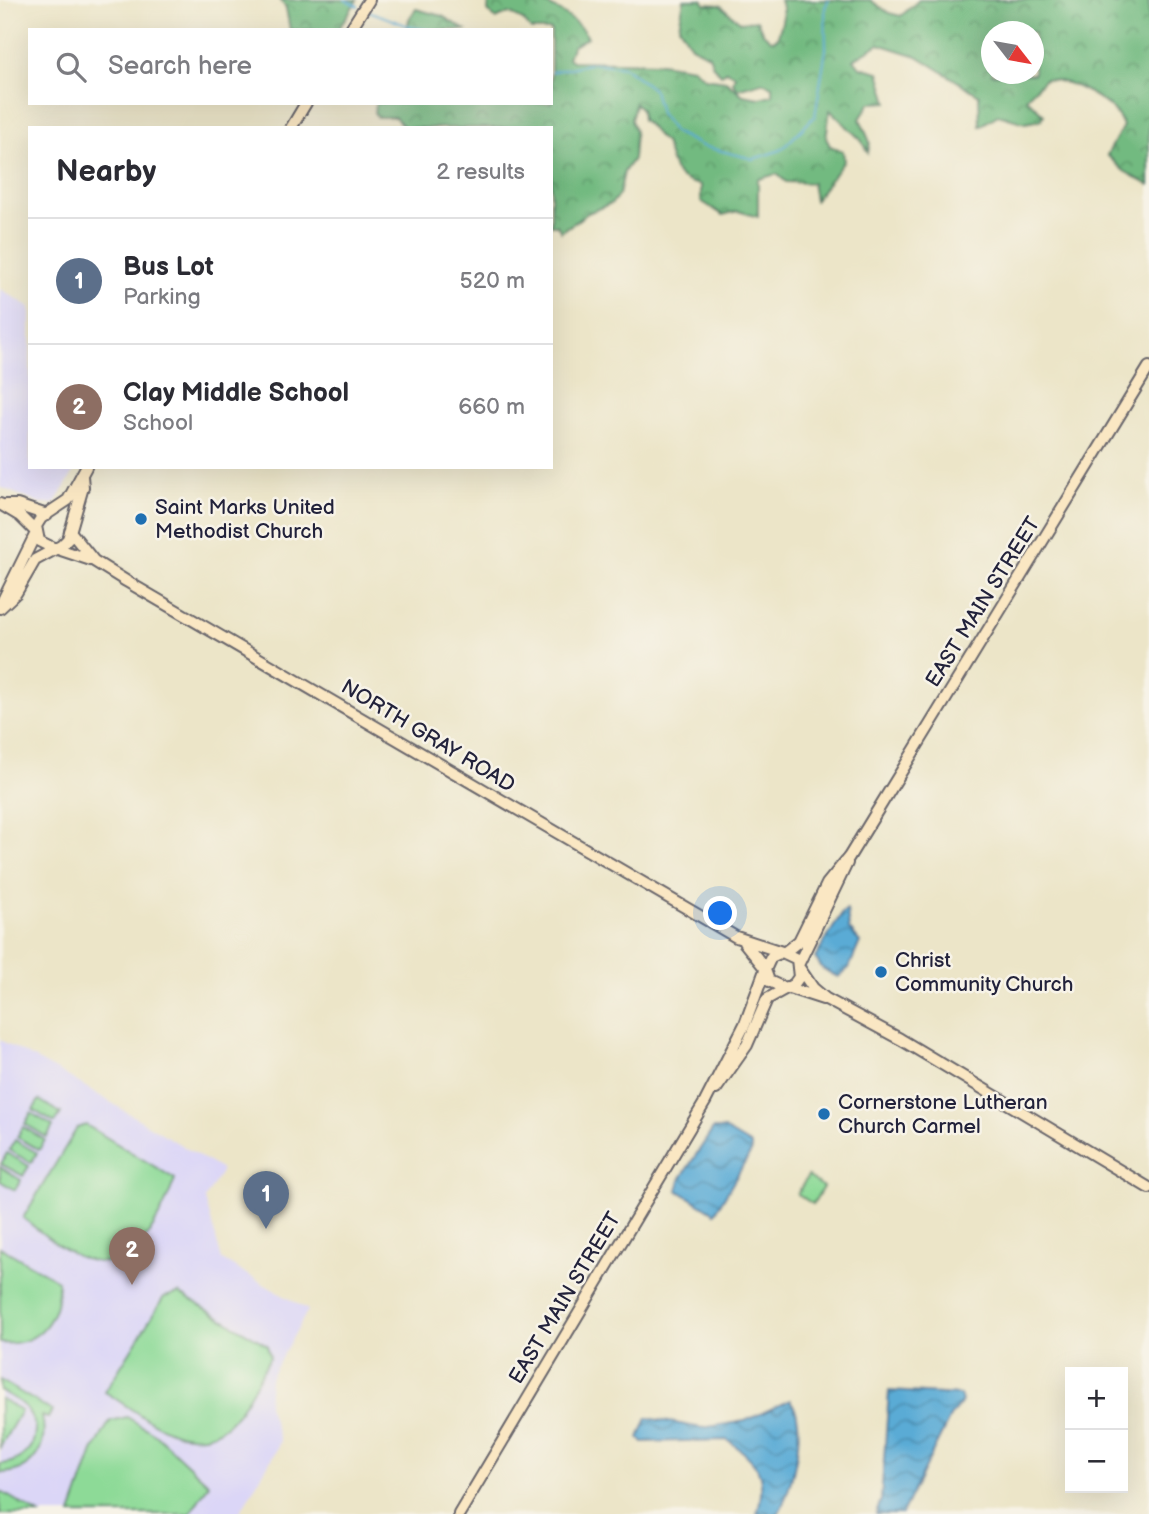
<!DOCTYPE html>
<html lang="en">
<head>
<meta charset="utf-8">
<style>
	body { margin:0; font-family:"Balsamiq Sans",sans-serif; background:#f2f2f3; color:#2b2b33 }
	.controls { position:absolute; right:21px; bottom:21px; display:grid; overflow:hidden; border-radius:0px; box-shadow:0 7px 28px #0002 }
	.controls button { width:63px; height:63px; display:grid; place-items:center; padding:0; border:0; border-bottom:2px solid #e1e1e2; background:#fff; color:#2b2b33; font:35px sans-serif }
	.compass { position:absolute; left:981px; top:21px; width:63px; height:63px; border-radius:50%; background:#fff; box-shadow:0 7px 28px #0002; rotate:121deg }
	.you { position:absolute; left:721px; top:914px; width:24px; height:24px; margin:-18px; border:5px solid #fff; border-radius:50%; background:#1a73e8; box-shadow:0 0 0 10px #1a73e833 }
	.badge { display:grid; place-items:center; width:46px; height:46px; border-radius:50%; background:#1f6fb2; color:#fff; font-size:23px; font-weight:700 }
	.pin { position:absolute; translate:-50% -58px; filter:drop-shadow(0 2px 4px #0008) }
	.pin::after { content:''; position:absolute; top:37px; width:24px; height:21px; background:inherit; clip-path:polygon(0 0,100% 0,50% 100%) }
	.list { margin:0; padding:0; list-style:none }
	h2 { display:flex; justify-content:space-between; align-items:center; height:91px; margin:0; padding:0 28px; font-size:30px }
	h2 small { font-size:23px; font-weight:400; color:#7c7c81 }
	.list li { display:grid; grid-template-columns:46px 1fr auto; gap:21px; align-items:center; box-sizing:border-box; height:126px; padding:0 28px; border-top:2px solid #e1e1e2 }
	.list b { display:block; font-size:26px; white-space:nowrap }
	.list p { margin:0; font-size:23px; white-space:nowrap; color:#7c7c81 }
	.list em { font-size:23px; font-style:normal; color:#7c7c81 }
	.icon { flex:none; width:38px; height:38px; fill:none; stroke:currentColor; stroke-width:2; stroke-linecap:round; stroke-linejoin:round }
	.map { position:relative; flex:none; width:1149px; height:1514px; overflow:hidden }
	.search { position:absolute; background:#fff; box-shadow:0 7px 28px #0002; left:28px; top:28px; width:525px; height:77px; display:flex; align-items:center; gap:18px; box-sizing:border-box; padding:0 24px; border-radius:0px; color:#7c7c81; font-size:26px }
	.panel { position:absolute; background:#fff; box-shadow:0 7px 28px #0002; left:28px; top:126px; width:525px; height:343px; border-radius:0px }
	.map>svg:first-child { display:block }
	.built { fill:#dbd6f7 }
	.forest { fill:url(#forest-crowns); stroke:#4a6e5e; stroke-width:2; fill-rule:evenodd }
	.park { fill:url(#park-crowns); stroke:#587e69; stroke-width:2 }
	.garden { fill:#8dda97; stroke:#587e69; stroke-width:2 }
	.water { fill:url(#water-waves); stroke:#3e6688; stroke-width:2 }
	.lines { fill:none; stroke-linecap:round; stroke-linejoin:round }
	.stream { stroke:#5aabd5; stroke-width:2 }
	.secondary-casing { stroke:#69666c; stroke-width:14 }
	.secondary { stroke:#fae7c3; stroke-width:10 }
	.poi-dot { fill:#1f6fb2; stroke:#f7f3e8; stroke-width:2.5 }
	.labels { text-anchor:middle; dominant-baseline:central; stroke-width:5; stroke-linejoin:round; paint-order:stroke }
	.poi-label { font-size:21px; fill:#22223b; stroke:#f7f3e8; text-anchor:start }
	.street-label { font-size:21px; fill:#22223b; stroke:#f7f3e8 }
</style>
</head>
<body>
<div class="map">
<svg width="1149" height="1514" viewBox="0 0 1149 1514">
	<defs>
		<pattern id="forest-crowns" width="20" height="18" patternUnits="userSpaceOnUse" patternTransform="scale(1.75)"><rect width="20" height="18" fill="#72ba80"/><path d="M2 6a3 3 0 1 1 6 0M12 15a3 3 0 1 1 6 0" fill="none" stroke="#5d976a"/></pattern>
		<pattern id="park-crowns" width="20" height="18" patternUnits="userSpaceOnUse" patternTransform="scale(1.75)"><rect width="20" height="18" fill="#8dda97"/><path d="M2 6a3 3 0 1 1 6 0M12 15a3 3 0 1 1 6 0" fill="none" stroke="#79bb83"/></pattern>
		<pattern id="water-waves" width="16" height="10" patternUnits="userSpaceOnUse" patternTransform="scale(1.75)"><rect width="16" height="10" fill="#5aabd5"/><path d="M0 5q4-4 8 0t8 0" fill="none" stroke="#4a8bae"/></pattern>
	</defs>
	<rect width="100%" height="100%" fill="#f7f3e8"/>
	<filter id="ink" filterUnits="userSpaceOnUse"><feTurbulence type="fractalNoise" baseFrequency=".0143" numOctaves="2"/><feDisplacementMap in="SourceGraphic" scale="14" xChannelSelector="R" yChannelSelector="G"/><feConvolveMatrix kernelMatrix="1 2 1 2 8 2 1 2 1" color-interpolation-filters="sRGB"/></filter>
	<filter id="wash" filterUnits="userSpaceOnUse"><feTurbulence type="fractalNoise" baseFrequency=".00686" numOctaves="4" result="noise"/><feDisplacementMap in="SourceGraphic" scale="28" xChannelSelector="R" yChannelSelector="G"/><feGaussianBlur stdDeviation="1.57" result="paint"/><feColorMatrix in="noise" values="0 0 0 0 0 0 0 0 0 0 0 0 0 0 0 0 0 1.4 0 .05"/><feComposite in="paint" operator="in"/></filter>
	<g filter="url(#wash)">
		<rect width="100%" height="100%" fill="#ece5c8"/>
		<!-- built -->
		<path class="built" d="M0,289L30,307V467H77L54,504L38,503L0,487Z
			M0,1040L69,1077L222,1170L205,1199L222,1260L308,1310L270,1378L268,1405L280,1441L277,1449L239,1514H39L0,1491Z"/>
		<!-- forest -->
		<path class="forest" d="M280,0H357L338,30H290L286,8Z
			M489,0C502,0 521,0 534,0C553,5 577,20 588,37L572,47L568,58L572,61L661,63L693,68L705,78L726,81L743,95L759,98L772,95V86L762,82L737,89L733,82L735,75L726,71L721,75L713,66L709,55L691,46L679,26L684,0H702L705,4L720,5L740,22L757,20L762,32L771,40L777,39C781,23 786,20 780,0H870L889,13L901,16L919,0H1104L1116,5L1124,0H1149V185L1124,171L1107,155L1123,126C1115,101 1070,80 1045,79L1026,98L1044,115L1041,120L1025,123L998,115L980,126L979,95L917,56L879,44L854,59L860,67L879,72L888,102L870,103L860,119L870,142L868,153L861,140L830,110L826,138L830,146L843,151L844,161L815,200L812,183L786,182L777,174L758,179V217L738,211L723,215L701,201V185C672,179 673,168 665,142C654,136 652,125 642,120L641,109L635,103L631,120L635,132L633,159L624,172L619,195L612,203L588,213L561,232L557,225H551V128H405L395,117H377L374,112L376,103H551V30H531L523,20L509,13L496,19L488,11ZM992,32H1034V74H992Z
			M416,9L442,16L465,30H407L409,19Z"/>
		<!-- park -->
		<path class="park" d="M808,1176L823,1187L813,1204L797,1194Z
			M0,1491L39,1514H0Z"/>
		<!-- garden -->
		<path class="garden" d="M39,1100L61,1113L55,1123L33,1110Z
			M31,1113L53,1126L47,1137L25,1124Z
			M86,1125L175,1179C157,1227 129,1289 66,1250C51,1241 37,1229 23,1218L77,1128Z
			M23,1127L45,1140L39,1150L17,1137Z
			M15,1140L37,1153L31,1163L9,1150Z
			M7,1153L29,1166L23,1176L1,1164Z
			M0,1167L21,1180L15,1190L0,1181Z
			M0,1247L58,1281C60,1318 39,1347 0,1343Z
			M179,1293L267,1345L270,1357C258,1378 245,1409 227,1425C189,1458 138,1412 105,1392L164,1297Z
			M0,1380L52,1411L48,1418L42,1416C49,1447 33,1473 0,1473V1464C28,1463 46,1433 27,1410C21,1401 9,1396 0,1391Z
			M0,1398L21,1411L0,1447Z
			M127,1417L155,1434L209,1484L190,1514H71L93,1451L110,1421Z"/>
		<!-- water -->
		<path class="water" d="M847,910L849,929L860,942L849,968L838,977L823,969L815,958L842,913Z
			M713,1129H724L751,1145V1152L715,1213L677,1190L681,1178Z
			M889,1391L960,1395L962,1402L951,1415L902,1514H876L881,1500Z
			M790,1400C809,1423 792,1490 778,1514H757C768,1476 759,1461 727,1440L643,1442L639,1438L647,1418L702,1428L745,1421Z"/>
		<g class="lines">
			<!-- stream -->
			<path class="stream" d="M345,0L358,6
				M366,10L411,27L431,30
				M551,72L593,63L624,67L654,90L660,113L674,132L702,146L753,159L781,150L815,116L826,49L825,7L829,0"/>
		</g>
	</g>
	<g filter="url(#ink)">
		<g class="lines">
			<!-- secondary casing -->
			<g class="secondary-casing">
				<path id="secondary" d="M350,30L369,0
					M291,128L306,103
					M0,504L20,516L36,532
					M5,505H17L47,515
					M70,531L94,561L126,581L736,937L782,952
					M53,548L39,541L36,526L41,518L68,500L86,467
					M55,548L91,560
					M2,602L36,533
					M0,608L16,593L35,560L61,546L68,539L83,487L82,476
					M744,942L765,968
					M785,952L799,941L827,884L849,857L1149,367
					M799,963L847,863
					M800,969L813,988L826,999L900,1039L1149,1188
					M786,987L823,999
					M716,1089L747,1045L767,999L794,984L799,977L797,959L782,952L771,957L765,970L769,981L784,988
					M459,1514L705,1102L745,1024L765,970"/>
			</g>
			<!-- secondary -->
			<use href="#secondary" class="secondary"/>
		</g>
	</g>
	<!-- markers -->
	<g class="poi-dot">
		<circle cx="141" cy="519" r="7"/>
		<circle cx="881" cy="972" r="7"/>
		<circle cx="824" cy="1114" r="7"/>
	</g>
	<g class="labels">
		<!-- poi labels -->
		<g class="poi-label">
			<text x="155" y="507">Saint Marks United<tspan x="155" dy="24">Methodist Church</tspan></text>
			<text x="895" y="960">Christ<tspan x="895" dy="24">Community Church</tspan></text>
			<text x="838" y="1102">Cornerstone Lutheran<tspan x="838" dy="24">Church Carmel</tspan></text>
		</g>
		<!-- street labels -->
		<g class="street-label">
			<text transform="translate(983 602) rotate(-58)">EAST MAIN STREET</text>
			<text transform="translate(428 736) rotate(31)">NORTH GRAY ROAD</text>
			<text transform="translate(565 1298) rotate(-59)">EAST MAIN STREET</text>
		</g>
	</g>
</svg>
<div class="controls">
<button>+</button>
<button>−</button>
</div>
<svg class="compass" viewBox="-18 -18 36 36"><path d="M0-13l5 13h-10z" fill="#e53935"/><path d="M0 13l5-13h-10z" fill="#7c7c81"/></svg>
<div class="you"></div>
<div class="pin badge" style="left:266px;top:1229px;background:#5c6f8a">1</div>
<div class="pin badge" style="left:132px;top:1285px;background:#8d6e63">2</div>
<div class="search"><svg class="icon" aria-label="search" viewBox="0 0 24 24"><circle cx="10" cy="10" r="6"/><path d="M15 15l6 6"/></svg>Search here</div>
<section class="panel">
<h2>Nearby<small>2 results</small></h2>
<ul class="list">
<li><span class="badge" style="background:#5c6f8a">1</span><div><b>Bus Lot</b><p>Parking</p></div><em>520 m</em></li>
<li><span class="badge" style="background:#8d6e63">2</span><div><b>Clay Middle School</b><p>School</p></div><em>660 m</em></li>
</ul>
</section>
</div>
</body>
</html>
